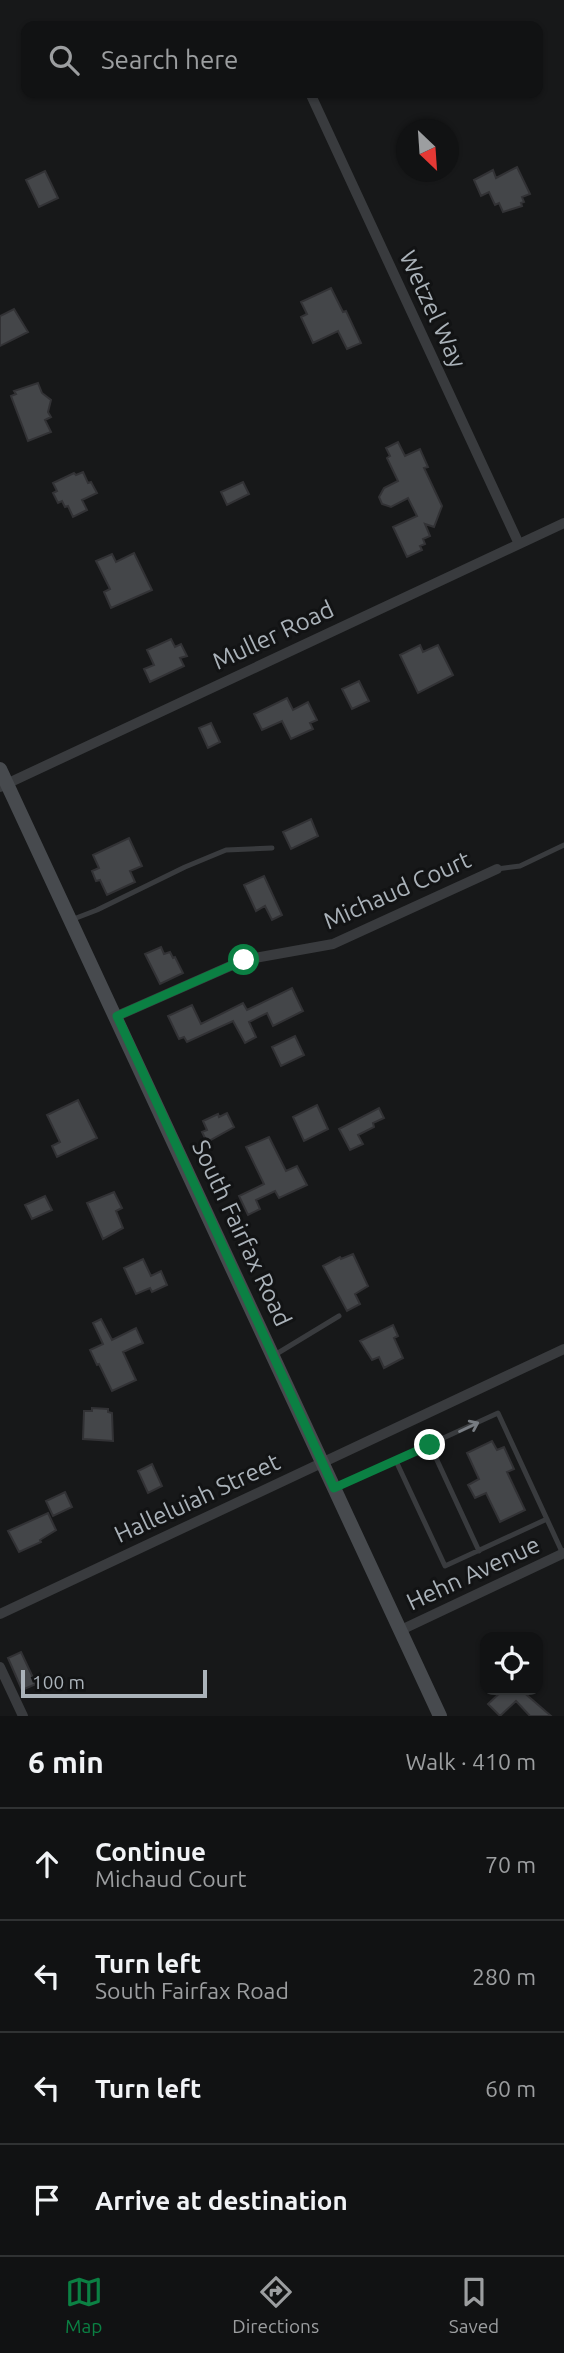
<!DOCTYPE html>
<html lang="en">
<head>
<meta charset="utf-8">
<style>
	body { margin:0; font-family:Ubuntu,sans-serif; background:#1a1b1c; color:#f1f3f6 }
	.controls { position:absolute; right:21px; bottom:21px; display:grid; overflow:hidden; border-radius:14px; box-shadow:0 2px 5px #0004 }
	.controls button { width:63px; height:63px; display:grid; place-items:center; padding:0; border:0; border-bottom:2px solid #303233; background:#111213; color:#f1f3f6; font:35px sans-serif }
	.compass { position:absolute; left:396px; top:119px; width:63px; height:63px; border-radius:50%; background:#111213; box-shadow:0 2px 5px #0004; rotate:155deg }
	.scale { position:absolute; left:21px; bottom:18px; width:186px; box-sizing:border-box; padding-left:7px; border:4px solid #aab2b9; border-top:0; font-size:19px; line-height:24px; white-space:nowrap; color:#aab2b9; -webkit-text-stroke:5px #121314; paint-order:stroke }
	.stop { position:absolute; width:21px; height:21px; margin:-16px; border:5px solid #0b8043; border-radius:50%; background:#fff }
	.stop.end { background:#0b8043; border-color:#fff; box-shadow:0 2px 7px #0008 }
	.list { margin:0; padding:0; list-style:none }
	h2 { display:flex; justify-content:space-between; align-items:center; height:91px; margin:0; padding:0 28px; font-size:30px }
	h2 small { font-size:23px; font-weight:400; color:#9c9ea0 }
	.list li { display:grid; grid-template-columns:46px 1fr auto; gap:21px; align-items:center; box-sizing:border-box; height:112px; padding:0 28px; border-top:2px solid #303233 }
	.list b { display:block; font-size:26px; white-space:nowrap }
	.list p { margin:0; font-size:23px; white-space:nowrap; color:#9c9ea0 }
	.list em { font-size:23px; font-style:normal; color:#9c9ea0 }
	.icon { flex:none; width:38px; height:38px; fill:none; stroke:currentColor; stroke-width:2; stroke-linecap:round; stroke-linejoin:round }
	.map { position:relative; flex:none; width:564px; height:1716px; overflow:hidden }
	.search { position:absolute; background:#111213; box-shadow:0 2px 5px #0004; left:21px; right:21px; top:21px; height:77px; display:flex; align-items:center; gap:18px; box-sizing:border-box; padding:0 24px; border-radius:14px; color:#9c9ea0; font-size:26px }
	.sheet { height:539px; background:#111213 }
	nav { display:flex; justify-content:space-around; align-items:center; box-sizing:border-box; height:98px; border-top:2px solid #303233; background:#111213; font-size:19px; color:#9c9ea0 }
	nav a { display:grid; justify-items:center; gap:4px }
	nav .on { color:#0b8043 }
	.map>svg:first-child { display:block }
	.building { fill:#444649; stroke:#323235; stroke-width:2 }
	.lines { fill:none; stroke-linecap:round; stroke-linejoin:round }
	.lane { stroke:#393b3e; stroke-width:5 }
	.street { stroke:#393b3e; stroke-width:10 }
	.secondary { stroke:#474a4e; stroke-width:14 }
	.oneway { stroke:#777c82 }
	.route { stroke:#0b8043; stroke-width:9 }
	.labels { text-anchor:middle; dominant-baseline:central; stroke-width:6; stroke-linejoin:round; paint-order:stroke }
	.street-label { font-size:24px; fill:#aab2b9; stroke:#121314 }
</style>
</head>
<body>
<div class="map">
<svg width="564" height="1716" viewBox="0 0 564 1716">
	<rect width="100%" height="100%" fill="#171819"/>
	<!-- building -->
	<path class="building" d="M517,167L530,194L522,197L524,202L521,203L522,206L503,212L499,203L495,205L489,192L481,196L474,180L493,170L496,178Z
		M45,171L58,198L39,207L26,180Z
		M331,288L343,312L346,311L361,343L347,349L338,331L313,343L301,317L307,314L301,302Z
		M14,309L28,332L0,346V316Z
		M38,383L42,393L51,400L48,412L51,417L45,420L51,432L28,441L11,396L16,394L14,391Z
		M398,442L405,456L420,449L428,467L424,468L442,506L434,527L425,524L430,536L423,539L425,544L420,546L422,550L407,557L393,527L417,516L408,498L391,507L382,504L379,497L384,488L398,481L387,458L390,456L386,448Z
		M83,472L88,483L91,482L97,493L82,500L87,510L73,517L68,506L65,507L62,501L58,503L53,493L57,491L53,483L74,473L76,475Z
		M243,482L249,494L227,505L221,492Z
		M134,553L152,590L111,608L104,592L110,589L96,561L112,554L116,562Z
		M171,639L175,647L181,644L187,656L180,658L184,666L150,682L144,669L154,665L147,650Z
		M420,645L423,652L438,645L453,675L418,693L400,655Z
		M359,681L369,701L352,709L342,689Z
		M287,698L293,710L308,702L317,720L310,723L313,729L291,739L282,721L262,730L254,714Z
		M211,723L220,742L208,748L199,728Z
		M311,819L318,836L291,849L283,832Z
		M129,838L142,866L130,871L135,882L107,895L100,880L96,881L92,871L99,868L93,855Z
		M264,876L282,915L272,920L265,906L256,911L244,885Z
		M161,947L164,954L170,952L173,958L175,957L183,973L160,984L145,954Z
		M292,988L303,1011L273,1026L267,1013L249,1022L256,1037L245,1043L233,1021L187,1042L184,1037L179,1039L168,1016L192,1005L201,1024L243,1003L247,1010Z
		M295,1036L304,1055L281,1066L272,1047Z
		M78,1100L97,1138L57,1157L52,1146L60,1142L47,1115Z
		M317,1105L328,1129L304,1141L293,1117Z
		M379,1108L384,1118L373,1123L374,1127L358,1135L363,1144L350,1150L339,1129Z
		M227,1113L234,1127L207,1142L202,1132L207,1130L203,1121L218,1114L219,1117Z
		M269,1137L286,1171L297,1166L307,1185L279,1198L275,1191L256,1200L260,1209L248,1215L239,1196L264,1184L246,1147Z
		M114,1192L122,1208L116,1211L123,1228L103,1239L87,1203Z
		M45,1196L52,1210L32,1219L25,1205Z
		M353,1254L368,1286L355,1294L360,1304L347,1311L323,1266L340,1257L341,1259Z
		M143,1259L151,1276L161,1271L167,1285L152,1292L150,1288L136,1294L124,1268Z
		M101,1319L112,1340L136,1328L143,1343L123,1352L136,1380L112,1391L99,1364L97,1365L90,1350L103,1344L93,1323Z
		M393,1325L398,1336L394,1338L403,1358L384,1368L379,1357L372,1360L360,1341Z
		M92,1408L108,1409V1412L112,1413L113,1441L83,1439L84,1411H92Z
		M492,1441L497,1450L504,1447L514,1469L507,1472L525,1510L500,1522L486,1493L475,1498L468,1485L479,1479L467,1453Z
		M152,1464L162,1486L148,1493L138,1471Z
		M65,1492L72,1507L53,1516L46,1501Z
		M48,1513L56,1530L40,1540L41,1542L19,1552L8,1531Z
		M21,1652L36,1684L22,1690L8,1658Z
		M503,1690H521L551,1716H530L516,1701L500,1716L488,1704Z"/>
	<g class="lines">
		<!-- lane -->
		<path class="lane" d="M497,869L520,866L564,845
			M71,920L97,910L185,867L226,850L272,848
			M273,1356L339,1316
			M430,1445L479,1551
			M396,1461L445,1566L547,1519
			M334,1488L498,1413L563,1554"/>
		<!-- street -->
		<path class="street" d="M310,93L519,544
			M0,787L564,523
			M117,1016L244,960L333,944L497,869
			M0,1614L564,1349
			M401,1630L564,1553
			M0,1667L23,1716"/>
		<!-- secondary -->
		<path class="secondary" d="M0,769L440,1716"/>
	</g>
	<!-- one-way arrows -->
	<defs><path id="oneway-shaft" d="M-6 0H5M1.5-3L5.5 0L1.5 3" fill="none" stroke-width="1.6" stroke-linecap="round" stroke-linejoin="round" transform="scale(1.75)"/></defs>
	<use class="oneway" href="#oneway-shaft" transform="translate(469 1427) rotate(-25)"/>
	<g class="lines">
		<!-- route -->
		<path class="route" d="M244,960L117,1016L334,1488L430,1445"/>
	</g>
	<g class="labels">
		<!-- street labels -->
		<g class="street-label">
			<text transform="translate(433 309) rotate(65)">Wetzel Way</text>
			<text transform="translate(273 635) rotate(-25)">Muller Road</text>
			<text transform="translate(397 890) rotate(-24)">Michaud Court</text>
			<text transform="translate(242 1233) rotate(65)">South Fairfax Road</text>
			<text transform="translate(197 1498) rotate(-25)">Halleluiah Street</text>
			<text transform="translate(473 1573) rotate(-25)">Hehn Avenue</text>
		</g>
	</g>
</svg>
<div class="controls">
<button><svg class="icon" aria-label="locate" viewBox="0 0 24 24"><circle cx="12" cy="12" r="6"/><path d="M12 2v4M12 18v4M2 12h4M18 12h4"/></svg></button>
</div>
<svg class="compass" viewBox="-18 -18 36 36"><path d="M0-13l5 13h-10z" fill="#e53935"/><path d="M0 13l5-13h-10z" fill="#9c9ea0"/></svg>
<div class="scale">100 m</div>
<div class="stop" style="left:244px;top:960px"></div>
<div class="stop end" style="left:430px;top:1445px"></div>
<div class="search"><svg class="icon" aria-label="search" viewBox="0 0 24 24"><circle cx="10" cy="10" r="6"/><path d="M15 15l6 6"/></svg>Search here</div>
</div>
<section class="sheet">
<h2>6 min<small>Walk · 410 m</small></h2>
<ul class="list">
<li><svg class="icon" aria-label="ahead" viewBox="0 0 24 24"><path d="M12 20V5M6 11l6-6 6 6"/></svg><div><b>Continue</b><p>Michaud Court</p></div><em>70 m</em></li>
<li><svg class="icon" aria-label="left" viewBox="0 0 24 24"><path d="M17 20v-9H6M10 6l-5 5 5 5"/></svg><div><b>Turn left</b><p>South Fairfax Road</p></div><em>280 m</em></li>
<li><svg class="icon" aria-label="left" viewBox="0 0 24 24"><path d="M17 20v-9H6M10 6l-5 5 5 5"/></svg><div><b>Turn left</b></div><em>60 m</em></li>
<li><svg class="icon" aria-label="arrive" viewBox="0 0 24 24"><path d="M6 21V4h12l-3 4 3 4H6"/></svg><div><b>Arrive at destination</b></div></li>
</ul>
</section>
<nav>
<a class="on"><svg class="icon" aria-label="map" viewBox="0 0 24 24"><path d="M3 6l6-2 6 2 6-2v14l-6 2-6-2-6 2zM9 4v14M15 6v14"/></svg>Map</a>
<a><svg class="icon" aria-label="directions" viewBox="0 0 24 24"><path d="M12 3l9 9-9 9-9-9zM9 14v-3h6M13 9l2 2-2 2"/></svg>Directions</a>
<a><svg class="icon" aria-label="saved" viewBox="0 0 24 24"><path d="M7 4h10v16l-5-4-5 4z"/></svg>Saved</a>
</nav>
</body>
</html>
